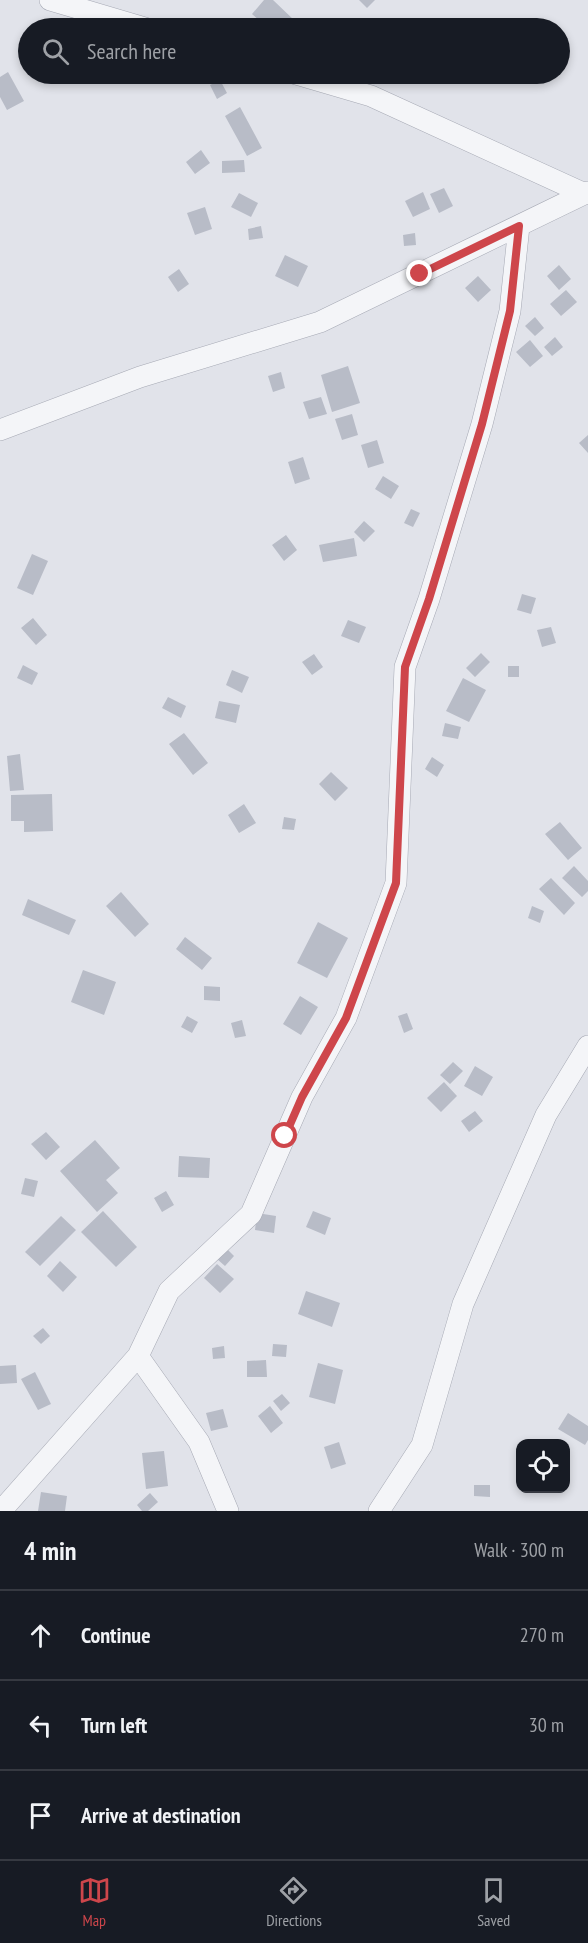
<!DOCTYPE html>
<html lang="en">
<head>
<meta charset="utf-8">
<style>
	body { margin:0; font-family:"PT Sans Narrow",sans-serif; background:#20242c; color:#f1f3f6 }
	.controls { position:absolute; right:18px; bottom:18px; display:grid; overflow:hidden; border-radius:12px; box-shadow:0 3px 9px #0003 }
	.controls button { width:54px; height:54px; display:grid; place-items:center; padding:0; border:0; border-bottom:2px solid #363941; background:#171b24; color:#f1f3f6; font:30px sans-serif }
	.stop { position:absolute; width:18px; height:18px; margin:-14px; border:4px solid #ce464b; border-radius:50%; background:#fff }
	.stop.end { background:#ce464b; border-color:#fff; box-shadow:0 2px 6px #0008 }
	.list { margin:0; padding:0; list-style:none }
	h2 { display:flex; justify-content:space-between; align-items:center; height:78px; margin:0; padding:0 24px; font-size:26px }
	h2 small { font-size:20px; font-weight:400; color:#9ea1a6 }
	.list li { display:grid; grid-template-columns:39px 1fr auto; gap:18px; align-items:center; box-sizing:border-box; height:90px; padding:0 24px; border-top:2px solid #363941 }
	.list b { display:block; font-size:22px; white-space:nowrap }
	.list em { font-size:20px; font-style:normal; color:#9ea1a6 }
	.icon { flex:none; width:33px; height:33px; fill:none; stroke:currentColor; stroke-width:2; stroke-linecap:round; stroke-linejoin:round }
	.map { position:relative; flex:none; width:588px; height:1511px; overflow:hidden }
	.search { position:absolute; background:#171b24; box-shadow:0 3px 9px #0003; left:18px; right:18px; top:18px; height:66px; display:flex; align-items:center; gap:15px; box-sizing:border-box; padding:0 21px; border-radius:33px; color:#9ea1a6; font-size:22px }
	.sheet { height:348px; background:#171b24 }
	nav { display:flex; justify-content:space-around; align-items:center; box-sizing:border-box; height:84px; border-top:2px solid #363941; background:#171b24; font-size:16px; color:#9ea1a6 }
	nav a { display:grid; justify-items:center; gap:3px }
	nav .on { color:#ce464b }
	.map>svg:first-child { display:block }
	.building { fill:#b8bcc7 }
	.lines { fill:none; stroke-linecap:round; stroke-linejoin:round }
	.street-casing { stroke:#a6a9b4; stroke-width:22 }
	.street { stroke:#f4f5f8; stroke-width:21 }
	.route { stroke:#ce464b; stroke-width:8 }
</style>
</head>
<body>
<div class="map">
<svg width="588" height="1511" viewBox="0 0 588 1511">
	<rect width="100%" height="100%" fill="#e1e3ea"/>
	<!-- building -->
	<path class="building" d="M264,0H273L295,21L288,28H268L252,14Z
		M359,0H375L367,8Z
		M333,18L344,25L342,28H326Z
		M8,72L24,101L7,110L0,97V77Z
		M220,80L227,93L217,99L210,85Z
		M240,107L262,148L247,156L225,116Z
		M201,150L210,163L195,174L186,162Z
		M244,160L245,172L222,173V161Z
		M444,188L453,206L439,213L430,194Z
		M423,192L430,209L413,217L405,201Z
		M239,193L258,203L251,217L231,207Z
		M205,207L212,229L195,235L187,213Z
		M261,226L263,238L249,240L248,229Z
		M415,233L416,245L404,246L403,235Z
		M285,255L308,266L298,287L275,276Z
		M559,265L571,279L559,290L547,276Z
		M179,269L189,284L178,292L168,277Z
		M478,276L491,290L478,302L465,288Z
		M566,290L577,302L561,316L550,304Z
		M535,317L544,328L535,336L525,326Z
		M555,337L563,347L552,356L544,347Z
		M530,340L543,356L530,367L516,352Z
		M348,366L360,403L332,412L321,375Z
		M281,372L285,388L273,392L268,376Z
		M321,397L327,414L309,419L303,402Z
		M352,414L358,435L342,440L335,419Z
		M588,435V453L579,443Z
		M377,440L384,463L368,468L361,445Z
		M303,457L310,479L295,484L288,462Z
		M383,476L399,486L391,499L375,489Z
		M411,509L420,513L413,527L404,523Z
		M364,521L375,531L364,542L354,532Z
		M286,535L297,550L284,561L272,545Z
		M354,538L357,556L323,562L319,545Z
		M32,554L48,561L33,595L17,588Z
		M522,594L536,598L531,614L517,610Z
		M33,618L47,635L36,645L21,628Z
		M348,620L366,627L359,643L341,636Z
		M551,627L556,643L542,647L537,630Z
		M481,653L490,662L475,677L466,668Z
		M314,654L323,667L312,675L302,662Z
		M23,665L38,673L32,685L17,678Z
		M508,666H519V677H508Z
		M232,670L249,677L242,693L226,685Z
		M463,678L486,690L469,722L446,711Z
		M168,697L186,706L181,718L162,708Z
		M219,701L240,705L236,723L215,718Z
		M445,723L461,727L458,739L442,736Z
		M184,733L208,763L193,775L169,744Z
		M20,754L24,790L10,791L7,756Z
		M432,757L444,765L437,777L425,769Z
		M331,772L348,788L335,801L319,784Z
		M52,794L53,831L24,832V821H11V795Z
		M244,804L256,823L239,833L228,815Z
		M284,817L296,819L294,830L282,829Z
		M560,822L582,848L568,860L545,834Z
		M574,866L588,881V891L582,897L562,878Z
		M551,878L575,903L564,915L539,889Z
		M121,892L149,924L135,937L106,906Z
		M28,899L76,920L69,935L22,915Z
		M532,906L544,911L540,923L528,918Z
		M318,922L348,938L327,978L297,963Z
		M185,937L212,958L202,970L176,949Z
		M83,970L116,982L104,1015L71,1002Z
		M204,986L220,987V1001L204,1000Z
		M300,996L318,1007L301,1035L283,1024Z
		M407,1013L413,1029L404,1033L398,1016Z
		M187,1016L198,1022L192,1033L181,1027Z
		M242,1020L246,1036L235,1038L231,1023Z
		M453,1062L463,1071L450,1084L440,1075Z
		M475,1066L493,1077L482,1096L464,1086Z
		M444,1082L457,1096L441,1112L427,1098Z
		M475,1111L483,1121L469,1132L461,1121Z
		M46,1132L60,1147L46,1160L31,1144Z
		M95,1140L120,1168L106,1180L118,1193L97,1212L60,1171Z
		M179,1156L210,1158L209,1178L178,1177Z
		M25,1178L38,1181L34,1197L21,1194Z
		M166,1191L174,1205L162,1212L154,1198Z
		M103,1211L137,1247L116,1267L81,1232Z
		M313,1211L331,1218L325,1235L306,1227Z
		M257,1213L276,1216L274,1233L255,1230Z
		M61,1216L76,1230L40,1266L25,1252Z
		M226,1248L234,1256L225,1266L217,1259Z
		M60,1261L77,1277L63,1292L47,1276Z
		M217,1264L234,1279L220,1293L204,1278Z
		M306,1291L340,1303L332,1327L298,1314Z
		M43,1328L50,1336L41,1344L33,1336Z
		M273,1344L287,1345L286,1357L272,1356Z
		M224,1346L225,1358L213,1359L212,1348Z
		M266,1360L267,1377H247V1361Z
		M318,1363L343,1370L335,1404L309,1397Z
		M16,1365L17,1383L0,1384V1366Z
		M35,1372L51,1404L38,1410L21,1379Z
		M282,1394L290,1403L281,1411L273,1401Z
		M270,1406L283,1423L271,1433L258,1416Z
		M223,1409L228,1427L211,1431L206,1413Z
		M568,1413L588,1426V1440L585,1445L558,1429Z
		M339,1442L346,1464L331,1469L324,1447Z
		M164,1451L168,1486L146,1489L142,1453Z
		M474,1485H490V1497L474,1496Z
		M41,1492L67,1496L65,1511H38Z
		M150,1493L158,1502L148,1511H142L137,1505Z"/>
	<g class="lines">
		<!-- street casing -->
		<g class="street-casing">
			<path id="street" d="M50,0L145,28
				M296,74L371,96L585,194
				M0,430L140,377L320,322L588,192
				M138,1356L199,1442L228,1511
				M1,1511L138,1356L169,1291L251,1214L302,1097L346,1018L396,883L405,667L429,599L482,424L510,311L519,226
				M379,1511L422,1445L463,1304L546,1115L588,1046"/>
		</g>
		<!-- street -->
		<use href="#street" class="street"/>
	</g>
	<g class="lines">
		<!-- route -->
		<path class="route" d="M285,1136L302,1097L346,1018L396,883L405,667L429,599L482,424L510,311L519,226L420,274"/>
	</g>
</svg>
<div class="controls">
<button><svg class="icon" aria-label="locate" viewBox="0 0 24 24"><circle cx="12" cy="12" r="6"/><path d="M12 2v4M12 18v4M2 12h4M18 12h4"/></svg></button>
</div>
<div class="stop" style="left:285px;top:1136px"></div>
<div class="stop end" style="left:420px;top:274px"></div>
<div class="search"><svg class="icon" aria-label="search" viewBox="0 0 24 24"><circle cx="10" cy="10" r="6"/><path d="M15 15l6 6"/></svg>Search here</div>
</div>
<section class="sheet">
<h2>4 min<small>Walk · 300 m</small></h2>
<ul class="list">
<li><svg class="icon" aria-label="ahead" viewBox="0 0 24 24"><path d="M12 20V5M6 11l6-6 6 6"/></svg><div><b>Continue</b></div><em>270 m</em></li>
<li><svg class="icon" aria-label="left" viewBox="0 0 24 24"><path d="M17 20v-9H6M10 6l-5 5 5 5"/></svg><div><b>Turn left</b></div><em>30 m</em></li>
<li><svg class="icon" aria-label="arrive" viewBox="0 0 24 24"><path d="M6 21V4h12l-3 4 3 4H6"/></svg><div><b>Arrive at destination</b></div></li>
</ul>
</section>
<nav>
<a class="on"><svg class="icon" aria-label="map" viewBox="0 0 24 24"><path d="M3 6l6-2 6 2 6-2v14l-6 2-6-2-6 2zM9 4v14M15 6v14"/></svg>Map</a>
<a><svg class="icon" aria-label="directions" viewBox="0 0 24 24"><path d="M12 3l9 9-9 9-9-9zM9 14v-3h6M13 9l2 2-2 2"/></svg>Directions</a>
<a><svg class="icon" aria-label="saved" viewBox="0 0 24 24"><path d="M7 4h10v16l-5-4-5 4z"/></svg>Saved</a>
</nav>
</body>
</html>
